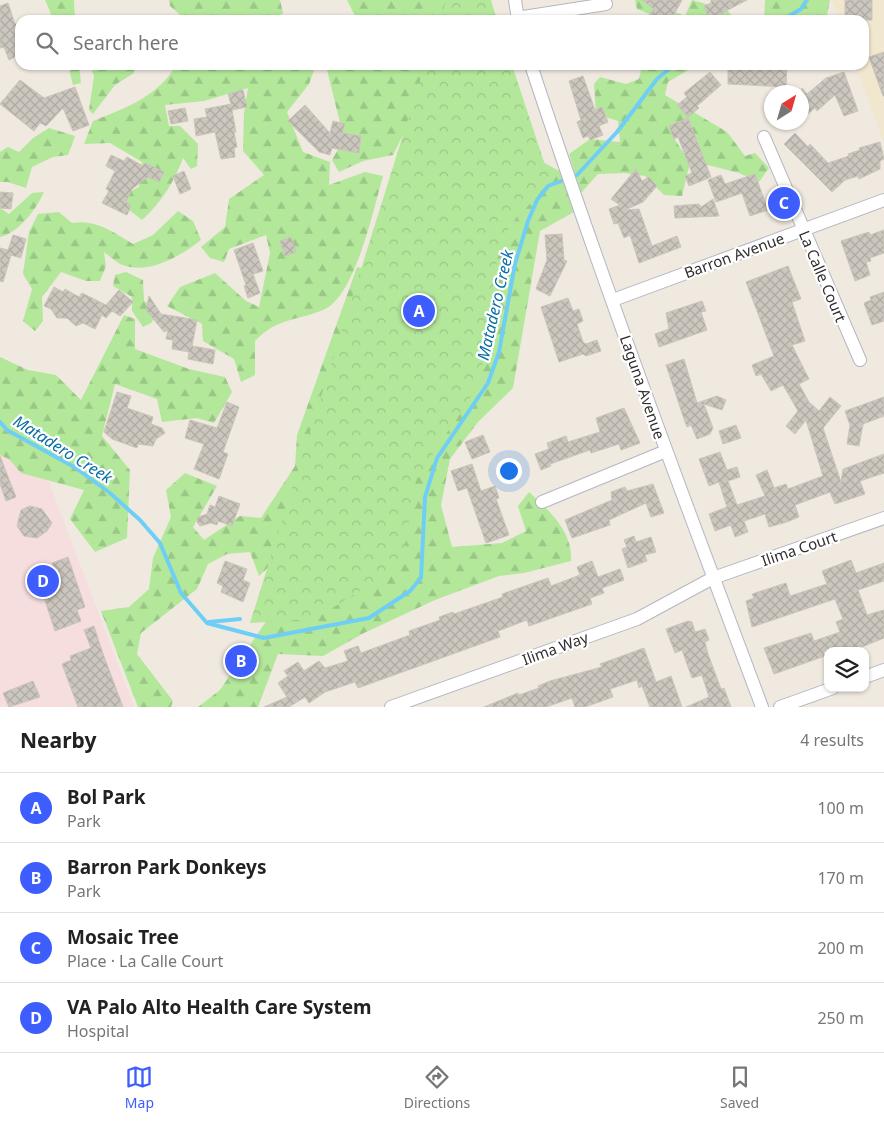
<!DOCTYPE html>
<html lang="en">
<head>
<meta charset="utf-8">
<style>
	body { margin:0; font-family:"Noto Sans",sans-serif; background:#f6f6f6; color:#222 }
	.controls { position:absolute; right:15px; bottom:15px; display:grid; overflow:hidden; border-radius:10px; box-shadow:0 1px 4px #0004 }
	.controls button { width:45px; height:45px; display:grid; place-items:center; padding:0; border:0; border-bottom:1px solid #e0e0e0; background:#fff; color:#222; font:25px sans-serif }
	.compass { position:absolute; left:764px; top:85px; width:45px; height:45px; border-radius:50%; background:#fff; box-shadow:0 1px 4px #0004; rotate:37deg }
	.you { position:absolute; left:508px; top:470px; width:18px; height:18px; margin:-12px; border:4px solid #fff; border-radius:50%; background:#1a73e8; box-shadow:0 0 0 8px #1a73e833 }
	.badge { display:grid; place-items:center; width:32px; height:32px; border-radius:50%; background:#3d5dff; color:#fff; font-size:16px; font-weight:700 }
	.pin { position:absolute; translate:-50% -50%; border:2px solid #fff; box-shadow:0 1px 5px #0006 }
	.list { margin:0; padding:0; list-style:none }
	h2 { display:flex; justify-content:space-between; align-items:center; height:65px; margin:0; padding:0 20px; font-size:21px }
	h2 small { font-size:16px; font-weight:400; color:#767676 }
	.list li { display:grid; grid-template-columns:32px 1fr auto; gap:15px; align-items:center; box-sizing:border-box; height:70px; padding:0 20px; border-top:1px solid #e0e0e0 }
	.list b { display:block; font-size:19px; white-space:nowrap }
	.list p { margin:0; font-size:16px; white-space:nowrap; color:#767676 }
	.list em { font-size:16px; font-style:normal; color:#767676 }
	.icon { flex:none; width:28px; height:28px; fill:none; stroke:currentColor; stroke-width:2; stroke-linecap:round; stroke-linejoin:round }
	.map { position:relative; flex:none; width:884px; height:707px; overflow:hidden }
	.search { position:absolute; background:#fff; box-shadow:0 1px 4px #0004; left:15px; right:15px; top:15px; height:55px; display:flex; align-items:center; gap:12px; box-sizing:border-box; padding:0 18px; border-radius:15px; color:#767676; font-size:19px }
	.sheet { height:345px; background:#fff }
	nav { display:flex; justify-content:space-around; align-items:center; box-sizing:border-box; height:70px; border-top:1px solid #e0e0e0; background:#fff; font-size:14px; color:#767676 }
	nav a { display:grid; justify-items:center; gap:2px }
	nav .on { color:#3d5dff }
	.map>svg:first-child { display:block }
	.education { fill:#f1e7cf }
	.medical { fill:#f6ddde }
	.forest { fill:url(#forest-firs) }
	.park { fill:url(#park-crowns) }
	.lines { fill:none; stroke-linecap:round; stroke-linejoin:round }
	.stream { stroke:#6fcef5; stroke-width:4 }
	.building { fill:url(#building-cross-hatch); stroke:#cbc5b9 }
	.street-casing { stroke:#b4b6c1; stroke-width:14 }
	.street { stroke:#fff; stroke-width:12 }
	.labels { text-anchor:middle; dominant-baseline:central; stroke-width:4.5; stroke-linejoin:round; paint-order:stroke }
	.street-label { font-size:15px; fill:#2e2e2e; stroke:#fff }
	.water-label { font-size:16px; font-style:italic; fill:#076da8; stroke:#fff }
</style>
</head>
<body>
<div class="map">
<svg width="884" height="707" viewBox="0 0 884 707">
	<defs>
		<pattern id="forest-firs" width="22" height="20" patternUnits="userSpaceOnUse" patternTransform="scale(1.25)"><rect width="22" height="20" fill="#b3e89b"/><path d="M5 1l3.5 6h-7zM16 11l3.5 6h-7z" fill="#9ac786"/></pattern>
		<pattern id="park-crowns" width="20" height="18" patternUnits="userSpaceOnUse" patternTransform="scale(1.25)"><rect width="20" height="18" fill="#b3e89b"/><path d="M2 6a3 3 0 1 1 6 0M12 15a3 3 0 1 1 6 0" fill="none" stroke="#9ac786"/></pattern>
		<pattern id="building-cross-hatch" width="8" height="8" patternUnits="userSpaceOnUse" patternTransform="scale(1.25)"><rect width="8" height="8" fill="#cbc7be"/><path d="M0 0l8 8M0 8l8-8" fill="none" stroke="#afaba4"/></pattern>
	</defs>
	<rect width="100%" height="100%" fill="#efe9e0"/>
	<!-- education -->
	<path class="education" d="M831,0H884V142L855,65H864V20H841Z"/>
	<!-- medical -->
	<path class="medical" d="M0,410L38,454L134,707H0Z"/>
	<!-- forest -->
	<path class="forest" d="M45,0H74L75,20H49L51,14Z
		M169,0H280L283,13L274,20H220L205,18V20H186L170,6Z
		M347,0H454L448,20H357Z
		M635,0H644L685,16L692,0L727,10L736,20H664L637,9Z
		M765,0H830L826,20H764Z
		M68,65H79L81,83L73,85Z
		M90,65H135L134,73L115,85L93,114L89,110L94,76Z
		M176,65H316L309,84L287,112L303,152L330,162L329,185L365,172L383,176C374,207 355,298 323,310C296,321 277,318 255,341V375L241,382L234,359L203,341L202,324L167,306L180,287L215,273L246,301L259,307L270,253L266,235L229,249L224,262L210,258L201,247L225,227L229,199L264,175L243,151L244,113L248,88L204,101L165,105L169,126H180L198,144L197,166L191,169L183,158C175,181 160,204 142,220L128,209L125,194L139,187L142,162L110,143L84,144L93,121C125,108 158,97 176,65Z
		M332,65H432L418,105L393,155L363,161L339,172L332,160L344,139L327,70Z
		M642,65H697L668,82L665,95L727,132L745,156L755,153L769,168L759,182L739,173L704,164L683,128L672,135L690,163L682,196L664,195L645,176L624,173L598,174L581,193L569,154L590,139L620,142L618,121L596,114L594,84L600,77L626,84L639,79Z
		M49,128L75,136L68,155L53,157L32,167L26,188L8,182H0V152L8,147L19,152L33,138Z
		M539,160L563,173L574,212L540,231L513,388L478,422L450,459L441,505L452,547L502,543L526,531L518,506L529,492C549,511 573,531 571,561L524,573L499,576L435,600L364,633L323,656L278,654L258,707H198L220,690L277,605L468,275Z
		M44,192C37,208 19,233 0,237V208L9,214L32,193Z
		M178,211L193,221L201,240C181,256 148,275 123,265C116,263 110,256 104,252L106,266L100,281H86L61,272L42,297L43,321L35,331L23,321L32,289L23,274L29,232L38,214L59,212L72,223C96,219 113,232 133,244L153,235Z
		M357,267L366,269L274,562L259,576L250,552L227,554L208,564L197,589L141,633L137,654L173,701L171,707H138L101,611L129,607L149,589L153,558L171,517L166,490L185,473L217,486L193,527L204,540L240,516L261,518L295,466L297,435Z
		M126,272L143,280L144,301L151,306L157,315L151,323L143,327L132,311V297L113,286L115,275Z
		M124,315L135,319V349L189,369L225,377L232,392L214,423L197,418L162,422L157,399L115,384L102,436L130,470L127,538L95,552L70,519L84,490L21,473L9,459L0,455V357L28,370L56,375L81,400Z"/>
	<!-- park -->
	<path class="park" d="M446,0H491L497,20H440Z
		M425,65H512L550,180L500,239L480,383L416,479L402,564L315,619L250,623Z"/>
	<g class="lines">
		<!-- stream -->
		<path class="stream" d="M782,20L801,9L807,0
			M0,422L7,430L76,468L110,493L140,520L160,543L181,593L207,623L264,638L369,618L410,591L421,578L425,497L437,458L488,383L499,352L515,264L528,221L537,200L548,186L577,175L617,132L657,79L674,65
			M209,622L240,619"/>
	</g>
	<!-- building -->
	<path class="building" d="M642,0H682L671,20H645L654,9Z
		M711,0H747L722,13L725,20H712L710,15L708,16L704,6L711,3Z
		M845,0H872V20H845Z
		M8,3L15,24L20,22V52L18,55L9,60L4,47L0,48V6Z
		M884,52V96H883L869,57Z
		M731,65H787L786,87L728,84V70H731Z
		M710,72L721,85L697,106L699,108L688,117L677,105L687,97L684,93Z
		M844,72L858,111L844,116L835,95L817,111L815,108L802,119V88L807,94L826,78Z
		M583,76L595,110L602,107L608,122L599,126L603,135L590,140L588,136L583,138L577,122L581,120L569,81Z
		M20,80L44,98L75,87L89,125L73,131L63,108L46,126L40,123L34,131L0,104Z
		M243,90L247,107L232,110L236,132H234L237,147L234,148L235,157L221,159L215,132L196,136L194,119L207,117L205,109L231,104L228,94Z
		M305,105L330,133L333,121L345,124L342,133L361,136L359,153L332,148L330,155L319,152L288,121Z
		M185,108L188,121L171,124L168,111Z
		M688,118L711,177L689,186L685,176L692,173L678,137L674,139L669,126Z
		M795,133L808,147L810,144L828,163L849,156L848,154L860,150L859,148L880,142L884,159L880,161V169L859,179L858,176L845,180L832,192L784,144Z
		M111,155L124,161L127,157L143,166L145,163L164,172L159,182L148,177L132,189L126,202L131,206L127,215L102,203L109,191L106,189L115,171L106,166Z
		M636,169L642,181L649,177L657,186L643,202L625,210L639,209L652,246L677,236L681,247L639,263L630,235L624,238L618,223L614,224L609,209L620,205L611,199Z
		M184,171L191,189L180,194L173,176Z
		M755,174L768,210L750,216L742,193L716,202L708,180L721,175L725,184Z
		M0,192L13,193L11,209L0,208Z
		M713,199L719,216L675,218L674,206L699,204L701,207Z
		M884,230V253L870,258L871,261L866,262L870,275L855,281L841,241L869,232L870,235Z
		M562,234L564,260L567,261L550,296L536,289L547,260L545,235Z
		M13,235L26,239L21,258L11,255L3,282L0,281V248L8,250Z
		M291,237L296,252L285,256L280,241Z
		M253,243L263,271L253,274L260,293L248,298L244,286L246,285L234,250Z
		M788,266L801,299L792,302L805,341L792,345L809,379L799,384L809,402L819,411L830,397L841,406L823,428L841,482L843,469L884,454V473L860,481L865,494L835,504L830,492L795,505L799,517L787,522L769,527L765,514L744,521L748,532L735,537L731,525L715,531L709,514L727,507L719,482L709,486L699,459L720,452L727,470L737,467L740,477L728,481L737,505L765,496L756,475L767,470L774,488L786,484L788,489L823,476L806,420L795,434L786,426L798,411L783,385L771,391L761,374L756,376L752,365L774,356L746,282Z
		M54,287L63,292L65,289L79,297L82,293L106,305L119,290L133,302L120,316L112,311L106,318L102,315L95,329L83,323L76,326L67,318H57L51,309L44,306Z
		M884,292V321L872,325L864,303L871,300L870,297Z
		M149,296L161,314L197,320L192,346L215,350L213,364L188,359L189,352L172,349L173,340L166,339L168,330L164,332L146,310Z
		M568,298L573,311L579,309L583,321L577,324L583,342L586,344L597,340L601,351L586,356L583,354L559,362L541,307Z
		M702,301L706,311L701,312L707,330L659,347L655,334L669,329L666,313Z
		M684,359L697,403L717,396L726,400L722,410L704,404L713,428L710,434L697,439L691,425L687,427L685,422L666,365Z
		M117,392L131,396L127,408L153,417L151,424L162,428L165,433L156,439L153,446L138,444L137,448L112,439L104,432Z
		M884,397V416L863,424L859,446L847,444L850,425L845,411Z
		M227,402L239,407L223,452L228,454L219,479L194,469L204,444L185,438L190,420L217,428Z
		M624,408L640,443L621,450L619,444L591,453L590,450L550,464L551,466L541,470L535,454L549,449L547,443L566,436L568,442L600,432L596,418Z
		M736,425L741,438L723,444L719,431Z
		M483,435L490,452L472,459L465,442Z
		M0,456L16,497L6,501L0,484Z
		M472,464L481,491L495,486L499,498L496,499L509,535L486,543L467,488L458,491L451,471Z
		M653,484L664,513L651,517L646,503L609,520L610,525L572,538L565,520L612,500L611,492L625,487L627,491Z
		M219,496L240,504L232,526L218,521L217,525L211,523L200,526L197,522L198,517L207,514L210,505L215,507Z
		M30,506L42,509L52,523L47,531L37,538L24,536L17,526L21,510Z
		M634,536L636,542L651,537L656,552L645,555L647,561L628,568L622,549L627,547L624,540Z
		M68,557L85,607L77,610L81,621L55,631L38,579L56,572L52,563Z
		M851,560L856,573L884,563V581L858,590L867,615L884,610V638L852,651H823L825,656L774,674L764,648L811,633L814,641L840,632L836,622L843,619L835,599L752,627L746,601L754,598L752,594L786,583L790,596L827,584L822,571Z
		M225,561L247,569L243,580L250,583L243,602L221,592L223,586L217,583Z
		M592,561L598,577L620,569L624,580L602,588L604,593L590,598L592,604L529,626L527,620L498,631L500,637L358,688L355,682L325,692L309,703L305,697L289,707H264L287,697L278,683L288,676L284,671L298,662L304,671L319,661L325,668L348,661L344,651L358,646L361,653L410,635L409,631L440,620L439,617L453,612L454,614L503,597L502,594L548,578L551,586L580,575L577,567Z
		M688,621L692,622L695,632L705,629L709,640L705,642L708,654L721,689L724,688L731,707H686L709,697L702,675L692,678L682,650L675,653L666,629Z
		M94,626L102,651L123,707H78L62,664L71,660L70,656L91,648L84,630Z
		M644,648L656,682L671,676L682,707H650L642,686L639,688L637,680L610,689L613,697L585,707H575L572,698L546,707H484L518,693L519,695L539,688L538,686L550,681L602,667L600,664Z
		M33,681L40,697L9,707L3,693Z"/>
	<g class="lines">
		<!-- street casing -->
		<g class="street-casing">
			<path id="street" d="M515,0L518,20
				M517,18L606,4
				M531,65C602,281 682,494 762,707
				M764,137L860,360
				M613,300L884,200
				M542,502L666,451
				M865,677L884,670
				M391,707L637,619L713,578L884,518
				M780,707L833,688"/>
		</g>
		<!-- street -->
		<use href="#street" class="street"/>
	</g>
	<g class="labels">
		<!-- street labels -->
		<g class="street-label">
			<text transform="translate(734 255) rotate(-20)">Barron Avenue</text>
			<text transform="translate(823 276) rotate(67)">La Calle Court</text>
			<text transform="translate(643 387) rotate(71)">Laguna Avenue</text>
			<text transform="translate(799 548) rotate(-19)">Ilima Court</text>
			<text transform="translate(555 648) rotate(-20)">Ilima Way</text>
		</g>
		<!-- water labels -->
		<g class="water-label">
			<text transform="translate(495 305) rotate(-77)">Matadero Creek</text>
			<text transform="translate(63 449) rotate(32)">Matadero Creek</text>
		</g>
	</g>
</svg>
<div class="controls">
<button><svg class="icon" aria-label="layers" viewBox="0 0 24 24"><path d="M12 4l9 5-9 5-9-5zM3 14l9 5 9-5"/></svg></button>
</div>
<svg class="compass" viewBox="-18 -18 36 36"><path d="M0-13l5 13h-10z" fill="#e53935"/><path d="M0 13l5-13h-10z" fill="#767676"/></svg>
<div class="you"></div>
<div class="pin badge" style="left:419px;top:311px">A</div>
<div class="pin badge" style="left:241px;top:661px">B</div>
<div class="pin badge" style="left:784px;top:203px">C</div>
<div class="pin badge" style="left:43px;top:581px">D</div>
<div class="search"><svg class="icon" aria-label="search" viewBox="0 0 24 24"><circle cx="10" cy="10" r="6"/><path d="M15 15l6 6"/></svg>Search here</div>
</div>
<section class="sheet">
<h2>Nearby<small>4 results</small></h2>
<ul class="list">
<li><span class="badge">A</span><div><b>Bol Park</b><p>Park</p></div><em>100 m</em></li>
<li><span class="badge">B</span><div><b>Barron Park Donkeys</b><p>Park</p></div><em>170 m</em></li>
<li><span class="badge">C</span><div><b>Mosaic Tree</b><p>Place · La Calle Court</p></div><em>200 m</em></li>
<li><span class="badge">D</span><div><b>VA Palo Alto Health Care System</b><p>Hospital</p></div><em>250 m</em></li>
</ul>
</section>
<nav>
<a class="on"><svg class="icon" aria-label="map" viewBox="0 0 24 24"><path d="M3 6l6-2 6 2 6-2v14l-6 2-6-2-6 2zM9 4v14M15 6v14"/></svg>Map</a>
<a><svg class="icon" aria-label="directions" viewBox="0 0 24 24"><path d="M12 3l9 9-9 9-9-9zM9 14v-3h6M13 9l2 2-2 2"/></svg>Directions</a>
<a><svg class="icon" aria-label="saved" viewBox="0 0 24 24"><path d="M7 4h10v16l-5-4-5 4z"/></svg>Saved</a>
</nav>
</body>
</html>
